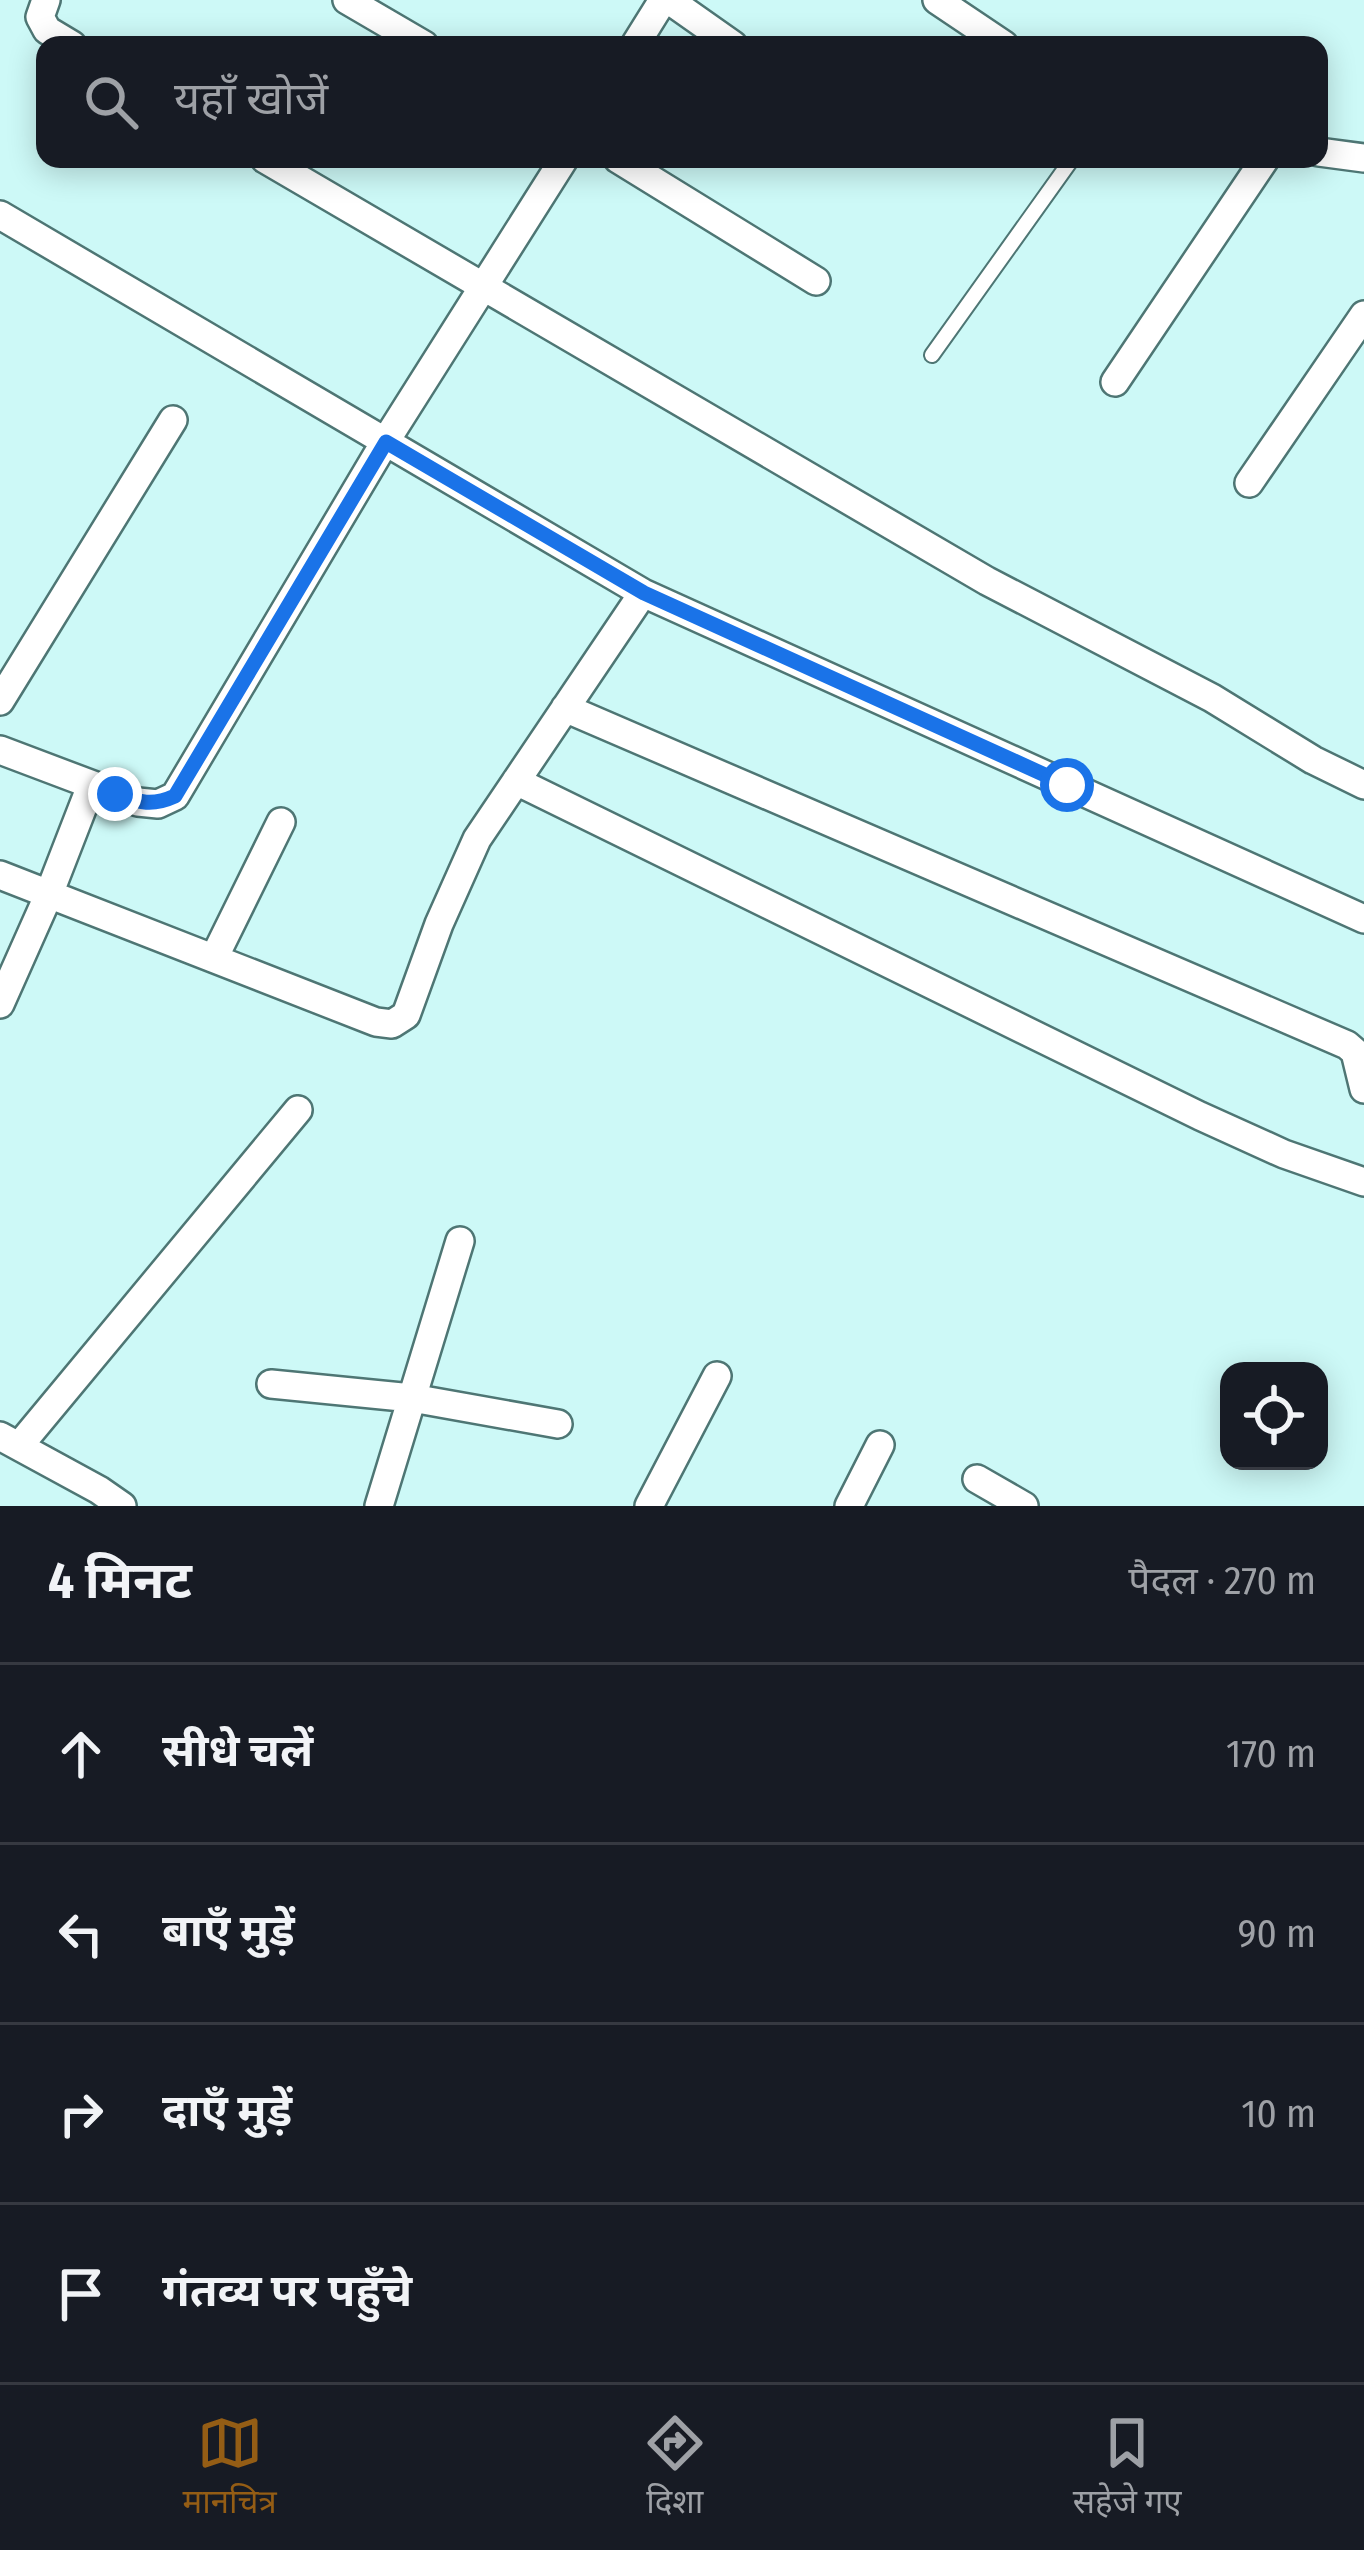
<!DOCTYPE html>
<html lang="hi">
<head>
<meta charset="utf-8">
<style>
	body { margin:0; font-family:"Fira Sans Condensed","Noto Sans Devanagari",sans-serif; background:#242831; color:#f1f3f6 }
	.controls { position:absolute; right:36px; bottom:36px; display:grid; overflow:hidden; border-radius:24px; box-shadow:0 6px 30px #0003 }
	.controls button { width:108px; height:108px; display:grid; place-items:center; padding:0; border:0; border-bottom:3px solid #363941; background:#171b24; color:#f1f3f6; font:60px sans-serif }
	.stop { position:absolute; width:36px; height:36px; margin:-27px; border:9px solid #1a73e8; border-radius:50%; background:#fff }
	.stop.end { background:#1a73e8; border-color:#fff; box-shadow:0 3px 12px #0008 }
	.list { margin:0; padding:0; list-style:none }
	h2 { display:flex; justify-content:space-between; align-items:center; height:156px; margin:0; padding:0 48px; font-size:51px }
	h2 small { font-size:39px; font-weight:400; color:#9ea1a6 }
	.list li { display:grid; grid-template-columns:78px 1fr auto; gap:36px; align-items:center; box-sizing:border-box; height:180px; padding:0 48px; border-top:3px solid #363941 }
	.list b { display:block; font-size:45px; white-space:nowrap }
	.list em { font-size:39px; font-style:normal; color:#9ea1a6 }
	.icon { flex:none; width:66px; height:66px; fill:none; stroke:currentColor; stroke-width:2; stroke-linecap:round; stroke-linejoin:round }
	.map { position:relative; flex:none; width:1364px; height:1506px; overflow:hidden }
	.search { position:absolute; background:#171b24; box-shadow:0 6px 30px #0003; left:36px; right:36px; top:36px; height:132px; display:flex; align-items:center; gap:30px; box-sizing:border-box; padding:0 42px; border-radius:24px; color:#9ea1a6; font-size:45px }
	.sheet { height:876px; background:#171b24 }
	nav { display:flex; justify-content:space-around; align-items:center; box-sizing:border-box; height:168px; border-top:3px solid #363941; background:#171b24; font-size:33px; color:#9ea1a6 }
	nav a { display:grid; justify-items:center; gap:6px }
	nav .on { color:#945d15 }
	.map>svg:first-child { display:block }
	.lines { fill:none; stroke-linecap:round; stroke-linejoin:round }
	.lane-casing { stroke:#4e7674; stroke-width:18 }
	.street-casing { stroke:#4e7674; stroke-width:32 }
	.lane { stroke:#fff; stroke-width:14 }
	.street { stroke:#fff; stroke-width:27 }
	.route { stroke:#1a73e8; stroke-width:15 }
</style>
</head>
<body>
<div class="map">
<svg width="1364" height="1506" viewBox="0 0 1364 1506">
	<rect width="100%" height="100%" fill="#cdf9f7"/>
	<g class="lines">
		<!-- lane casing -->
		<g class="lane-casing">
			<path id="lane" d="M932,355L1072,159"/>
		</g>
		<!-- street casing -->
		<g class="street-casing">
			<path id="street" d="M46,0L40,17L47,30L72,45
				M347,0L424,45
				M669,0L733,45
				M937,0L1004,45
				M635,45L663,0
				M1319,152L1364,158
				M265,159L987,581L1212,698L1313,760L1364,785
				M618,159L816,281
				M0,215L643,593L1364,919
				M1115,382L1265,159
				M1249,483L1364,315
				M0,701L173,420
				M565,708L1347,1045L1355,1052L1364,1089
				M0,750L138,802L158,804L175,796L385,442L564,159
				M516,781L1200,1116L1284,1154L1364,1182
				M0,875L376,1022L392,1024L406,1015L439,924L477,839L643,593
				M214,958L281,822
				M0,1004L49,894L91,786
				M271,1384L412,1398L558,1424
				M0,1436L99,1490L122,1506
				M19,1446L298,1110
				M977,1479L1024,1506
				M379,1506L460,1241
				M649,1506L717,1376
				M849,1506L880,1445"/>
		</g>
		<!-- lane -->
		<use href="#lane" class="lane"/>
		<!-- street -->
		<use href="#street" class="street"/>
	</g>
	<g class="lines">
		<!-- route -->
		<path class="route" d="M115,794C139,802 151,807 175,796L386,442L644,593L1067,785"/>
	</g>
</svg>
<div class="controls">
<button><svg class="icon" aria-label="locate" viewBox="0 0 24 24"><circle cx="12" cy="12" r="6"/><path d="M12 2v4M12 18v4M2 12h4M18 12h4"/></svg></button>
</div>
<div class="stop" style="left:1067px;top:785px"></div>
<div class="stop end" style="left:115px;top:794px"></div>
<div class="search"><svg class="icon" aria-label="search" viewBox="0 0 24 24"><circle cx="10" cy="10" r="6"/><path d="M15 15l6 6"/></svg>यहाँ खोजें</div>
</div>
<section class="sheet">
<h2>4 मिनट<small>पैदल · 270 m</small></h2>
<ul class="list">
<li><svg class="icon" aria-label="ahead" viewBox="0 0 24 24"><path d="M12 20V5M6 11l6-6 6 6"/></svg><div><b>सीधे चलें</b></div><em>170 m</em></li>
<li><svg class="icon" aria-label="left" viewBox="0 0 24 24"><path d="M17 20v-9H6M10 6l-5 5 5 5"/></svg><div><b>बाएँ मुड़ें</b></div><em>90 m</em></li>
<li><svg class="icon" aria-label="right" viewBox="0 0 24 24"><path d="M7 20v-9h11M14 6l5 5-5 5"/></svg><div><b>दाएँ मुड़ें</b></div><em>10 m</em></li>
<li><svg class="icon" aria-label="arrive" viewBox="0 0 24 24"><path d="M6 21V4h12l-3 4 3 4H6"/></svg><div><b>गंतव्य पर पहुँचे</b></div></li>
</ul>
</section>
<nav>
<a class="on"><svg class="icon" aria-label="map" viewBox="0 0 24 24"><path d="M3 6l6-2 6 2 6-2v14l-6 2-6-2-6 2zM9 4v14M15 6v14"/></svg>मानचित्र</a>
<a><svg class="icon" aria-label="directions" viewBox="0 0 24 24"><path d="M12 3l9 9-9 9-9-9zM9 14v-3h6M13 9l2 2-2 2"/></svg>दिशा</a>
<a><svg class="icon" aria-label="saved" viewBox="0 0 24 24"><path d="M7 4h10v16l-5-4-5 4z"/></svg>सहेजे गए</a>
</nav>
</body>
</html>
